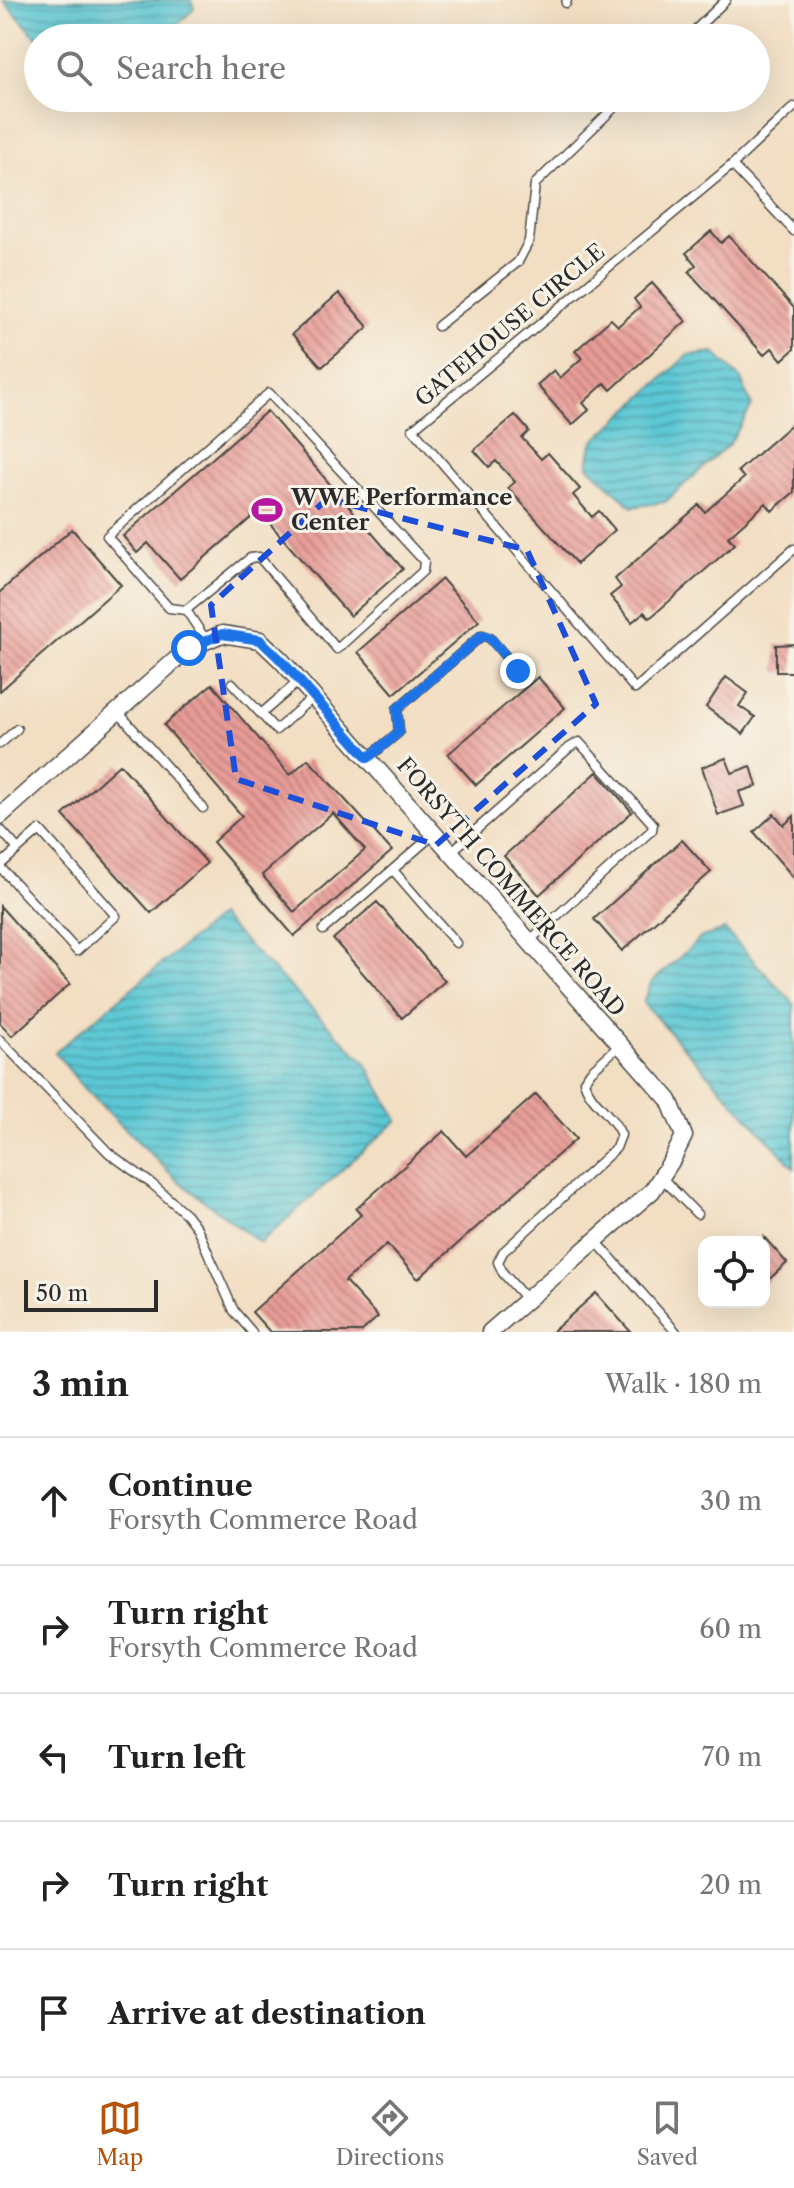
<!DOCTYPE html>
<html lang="en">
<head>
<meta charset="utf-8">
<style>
	body { margin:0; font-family:"Libre Caslon Text",serif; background:#f2f2f2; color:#222 }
	.controls { position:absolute; right:24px; bottom:24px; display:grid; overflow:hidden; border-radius:16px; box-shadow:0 8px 32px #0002 }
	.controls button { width:72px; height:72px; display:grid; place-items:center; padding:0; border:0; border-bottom:2px solid #e0e0e0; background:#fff; color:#222; font:40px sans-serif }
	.scale { position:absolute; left:24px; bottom:20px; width:134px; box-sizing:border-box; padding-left:8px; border:4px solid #2b2b2b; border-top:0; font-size:22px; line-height:28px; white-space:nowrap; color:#2b2b2b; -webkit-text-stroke:6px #f7f3e8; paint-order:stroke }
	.stop { position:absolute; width:24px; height:24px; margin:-18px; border:6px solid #1a73e8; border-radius:50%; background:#fff }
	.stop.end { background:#1a73e8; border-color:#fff; box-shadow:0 2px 8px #0008 }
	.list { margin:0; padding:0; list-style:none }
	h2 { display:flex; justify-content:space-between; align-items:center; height:104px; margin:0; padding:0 32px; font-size:34px }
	h2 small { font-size:26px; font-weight:400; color:#767676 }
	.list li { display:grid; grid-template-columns:52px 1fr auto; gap:24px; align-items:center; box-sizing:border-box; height:128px; padding:0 32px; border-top:2px solid #e0e0e0 }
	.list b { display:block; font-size:30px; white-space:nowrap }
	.list p { margin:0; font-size:26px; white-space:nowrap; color:#767676 }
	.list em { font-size:26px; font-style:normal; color:#767676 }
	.icon { flex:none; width:44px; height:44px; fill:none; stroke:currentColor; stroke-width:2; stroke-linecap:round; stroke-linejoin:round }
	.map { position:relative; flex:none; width:794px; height:1332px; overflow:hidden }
	.search { position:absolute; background:#fff; box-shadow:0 8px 32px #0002; left:24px; right:24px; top:24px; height:88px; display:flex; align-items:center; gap:20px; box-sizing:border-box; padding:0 28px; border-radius:44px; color:#767676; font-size:30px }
	.sheet { height:744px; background:#fff }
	nav { display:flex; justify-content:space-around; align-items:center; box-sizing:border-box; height:112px; border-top:2px solid #e0e0e0; background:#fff; font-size:22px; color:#767676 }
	nav a { display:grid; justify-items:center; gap:4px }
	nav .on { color:#b45309 }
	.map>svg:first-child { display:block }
	.water { fill:url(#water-rules); stroke:#437980; stroke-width:2 }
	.building { fill:url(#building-back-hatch); fill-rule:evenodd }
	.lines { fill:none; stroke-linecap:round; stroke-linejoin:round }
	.lane-casing { stroke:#494642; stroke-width:11 }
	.street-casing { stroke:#494642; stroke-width:19 }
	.lane { stroke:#fff; stroke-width:8 }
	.street { stroke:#fff; stroke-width:16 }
	.route { stroke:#1a73e8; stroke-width:10 }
	.marked { fill:none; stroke:#1d4ed8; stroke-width:6; stroke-dasharray:16 10; stroke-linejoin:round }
	.labels { text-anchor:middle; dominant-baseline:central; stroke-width:6; stroke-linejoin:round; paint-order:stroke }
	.street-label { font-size:22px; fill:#2b2b2b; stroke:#f7f3e8 }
	.poi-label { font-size:22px; font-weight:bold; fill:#2b2b2b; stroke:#f7f3e8; text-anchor:start }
</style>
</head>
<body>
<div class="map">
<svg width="794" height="1332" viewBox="0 0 794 1332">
	<defs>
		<pattern id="water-rules" width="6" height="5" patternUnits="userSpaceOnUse" patternTransform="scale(2)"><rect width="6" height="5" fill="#5bc7d4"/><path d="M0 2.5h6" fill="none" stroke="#4ba2ac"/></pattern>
		<pattern id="building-back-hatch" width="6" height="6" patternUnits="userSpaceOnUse" patternTransform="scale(2)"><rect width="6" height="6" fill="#e89c97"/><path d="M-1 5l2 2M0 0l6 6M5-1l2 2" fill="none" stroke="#bc7f7b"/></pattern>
	</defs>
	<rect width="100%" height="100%" fill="#f7f3e8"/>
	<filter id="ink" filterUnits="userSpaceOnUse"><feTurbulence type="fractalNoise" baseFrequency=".0125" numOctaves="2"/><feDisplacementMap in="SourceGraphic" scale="16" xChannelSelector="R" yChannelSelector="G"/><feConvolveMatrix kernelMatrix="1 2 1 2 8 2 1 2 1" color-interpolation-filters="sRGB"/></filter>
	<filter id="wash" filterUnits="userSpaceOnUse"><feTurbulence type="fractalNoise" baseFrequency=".006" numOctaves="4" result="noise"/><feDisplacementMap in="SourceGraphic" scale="32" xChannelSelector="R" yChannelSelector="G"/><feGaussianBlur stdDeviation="1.8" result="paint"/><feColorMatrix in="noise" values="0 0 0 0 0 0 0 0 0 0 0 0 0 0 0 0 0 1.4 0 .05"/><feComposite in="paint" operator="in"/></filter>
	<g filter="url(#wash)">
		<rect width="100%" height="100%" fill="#f2dec2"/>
		<!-- water -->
		<path class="water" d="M3,0H191L194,9L163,38L38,39Z
			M714,352L741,379L752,406L730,443L665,502L632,507L588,466L592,443L688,355Z
			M219,916L365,1062L398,1120L260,1243L178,1181L82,1086L55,1052Z
			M725,930L794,1004V1168L643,1003L651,983L702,937Z"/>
		<g id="blocks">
			<!-- building -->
			<path class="building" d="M711,231L721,243L729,236L794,308V349L782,360L772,348L764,355L689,272L696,265L686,253Z
				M652,283L686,321L611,390L605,383L583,403L589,410L572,425L537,385L554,370L560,378L582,358L575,351L611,319L618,326L640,307L634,299Z
				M339,293L368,327L322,367L292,334Z
				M267,411L403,569L350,616L259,511L180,579L148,543L137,553L123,536Z
				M515,415L529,431L522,438L541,459L548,453L580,489L573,495L592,517L599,511L615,530L577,564L508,488L515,482L496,461L489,467L474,450Z
				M794,422V492L772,511L766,503L728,537L735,544L650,618L644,612L632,622L610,596L621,587L615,579L699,505L705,512L744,478L738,471Z
				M72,529L121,585L0,691V592Z
				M442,579L479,621L394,694L358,652Z
				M794,644V672H776V645Z
				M538,677L565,708L476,785L448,754Z
				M726,677L748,693L739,706L755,717L743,734L706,707Z
				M212,684L290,775L308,759L392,851L294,936L213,842L242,816L164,725ZM333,813L365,850L294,912L262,875Z
				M726,758L732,773L751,766L757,786L739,792L744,806L718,815L702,767Z
				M120,764L207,863L151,913L63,815Z
				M597,772L632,812L539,895L504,856Z
				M774,814L784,825L794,816V878L754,832Z
				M682,840L711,872L622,951L594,919Z
				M377,902L445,981L402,1018L333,939Z
				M0,906L70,984L12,1036L0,1023Z
				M536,1094L576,1139L418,1279L387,1244L345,1281L378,1317L361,1332H270L252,1312L361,1215L356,1209L444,1131L466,1156Z
				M764,1237L787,1263L764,1284Z
				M596,1293L631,1332H552Z"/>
		</g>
	</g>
	<g filter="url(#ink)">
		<use href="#blocks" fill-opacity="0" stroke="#494642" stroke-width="2"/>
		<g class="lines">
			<!-- lane casing -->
			<g class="lane-casing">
				<path id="lane" d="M566,3L567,0
					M687,38L726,0
					M794,107L732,165L413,429L635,689L794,549
					M732,165L794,231
					M438,326L518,262L529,241L535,184L624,98
					M186,610L169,608L107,536L269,393L424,561L423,571L337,649L259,557L250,558L186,610L206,640
					M232,683L261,714L299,681
					M118,712L203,808
					M261,714L276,730L314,696
					M0,744L17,729
					M368,758L399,732L397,709L482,635L490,638L518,671
					M0,829L17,848
					M451,852L569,748L579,742L653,824L652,830L529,941
					M0,865L40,830L116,916L77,951L0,867
					M393,870L456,943
					M323,930L434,834
					M0,1040L109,1153L152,1184L186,1214L197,1228L234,1311L252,1332
					M662,1178L697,1214
					M596,1241L676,1332
					M527,1300L503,1273L498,1262L503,1252L616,1148L621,1135C613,1114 590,1103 584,1081L591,1071L620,1045"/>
			</g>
			<!-- street casing -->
			<g class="street-casing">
				<path id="street" d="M0,816L189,648L222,634L260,640L281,660L669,1100L684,1136L672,1160L652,1191L490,1332"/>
			</g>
			<!-- lane -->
			<use href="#lane" class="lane"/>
			<!-- street -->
			<use href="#street" class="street"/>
		</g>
	</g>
	<g class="lines" filter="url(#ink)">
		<!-- route -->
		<path class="route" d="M189,648L222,634L260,640L281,660L368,758L399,732L397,709L482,635L490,638L518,671"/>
	</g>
	<!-- marked area -->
	<path class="marked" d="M327,499L527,550L596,704L436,845L236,779L211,605Z"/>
	<!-- icons -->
	<defs>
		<g id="stadium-bare" transform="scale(2.4)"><path d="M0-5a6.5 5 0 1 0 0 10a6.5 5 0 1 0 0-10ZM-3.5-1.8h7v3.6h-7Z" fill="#b5179e" stroke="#f7f3e8" stroke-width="2.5" paint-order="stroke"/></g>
	</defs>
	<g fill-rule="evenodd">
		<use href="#stadium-bare" x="267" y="510"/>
	</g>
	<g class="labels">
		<!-- street labels -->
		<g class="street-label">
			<text transform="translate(510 325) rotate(-40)">GATEHOUSE CIRCLE</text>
			<text transform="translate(511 887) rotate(49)">FORSYTH COMMERCE ROAD</text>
		</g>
		<!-- poi labels -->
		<g class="poi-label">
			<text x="291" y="497">WWE Performance<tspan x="291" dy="25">Center</tspan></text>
		</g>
	</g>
</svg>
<div class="controls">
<button><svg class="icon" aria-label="locate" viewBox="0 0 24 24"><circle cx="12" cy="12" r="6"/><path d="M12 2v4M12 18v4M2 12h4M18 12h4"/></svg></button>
</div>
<div class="scale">50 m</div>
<div class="stop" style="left:189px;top:648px"></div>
<div class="stop end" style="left:518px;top:671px"></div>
<div class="search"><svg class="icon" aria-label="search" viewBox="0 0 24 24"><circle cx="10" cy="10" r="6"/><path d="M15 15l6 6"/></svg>Search here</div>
</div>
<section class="sheet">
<h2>3 min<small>Walk · 180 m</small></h2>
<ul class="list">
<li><svg class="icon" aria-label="ahead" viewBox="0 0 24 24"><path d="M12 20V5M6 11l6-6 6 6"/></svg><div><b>Continue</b><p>Forsyth Commerce Road</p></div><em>30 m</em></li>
<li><svg class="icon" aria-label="right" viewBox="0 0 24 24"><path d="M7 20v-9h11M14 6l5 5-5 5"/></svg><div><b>Turn right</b><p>Forsyth Commerce Road</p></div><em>60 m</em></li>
<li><svg class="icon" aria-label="left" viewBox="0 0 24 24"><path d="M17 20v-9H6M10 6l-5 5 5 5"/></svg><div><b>Turn left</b></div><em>70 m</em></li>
<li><svg class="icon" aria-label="right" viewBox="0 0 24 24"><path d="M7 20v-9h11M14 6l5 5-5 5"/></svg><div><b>Turn right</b></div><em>20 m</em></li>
<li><svg class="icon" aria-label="arrive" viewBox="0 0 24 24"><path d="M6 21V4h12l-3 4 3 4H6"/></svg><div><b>Arrive at destination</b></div></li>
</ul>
</section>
<nav>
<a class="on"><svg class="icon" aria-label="map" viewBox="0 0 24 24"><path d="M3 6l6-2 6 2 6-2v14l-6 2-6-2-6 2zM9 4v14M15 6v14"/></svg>Map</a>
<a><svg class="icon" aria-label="directions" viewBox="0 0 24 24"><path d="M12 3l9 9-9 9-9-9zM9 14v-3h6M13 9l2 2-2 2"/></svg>Directions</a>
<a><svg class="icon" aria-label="saved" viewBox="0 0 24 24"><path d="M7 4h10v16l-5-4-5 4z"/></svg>Saved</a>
</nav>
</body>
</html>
